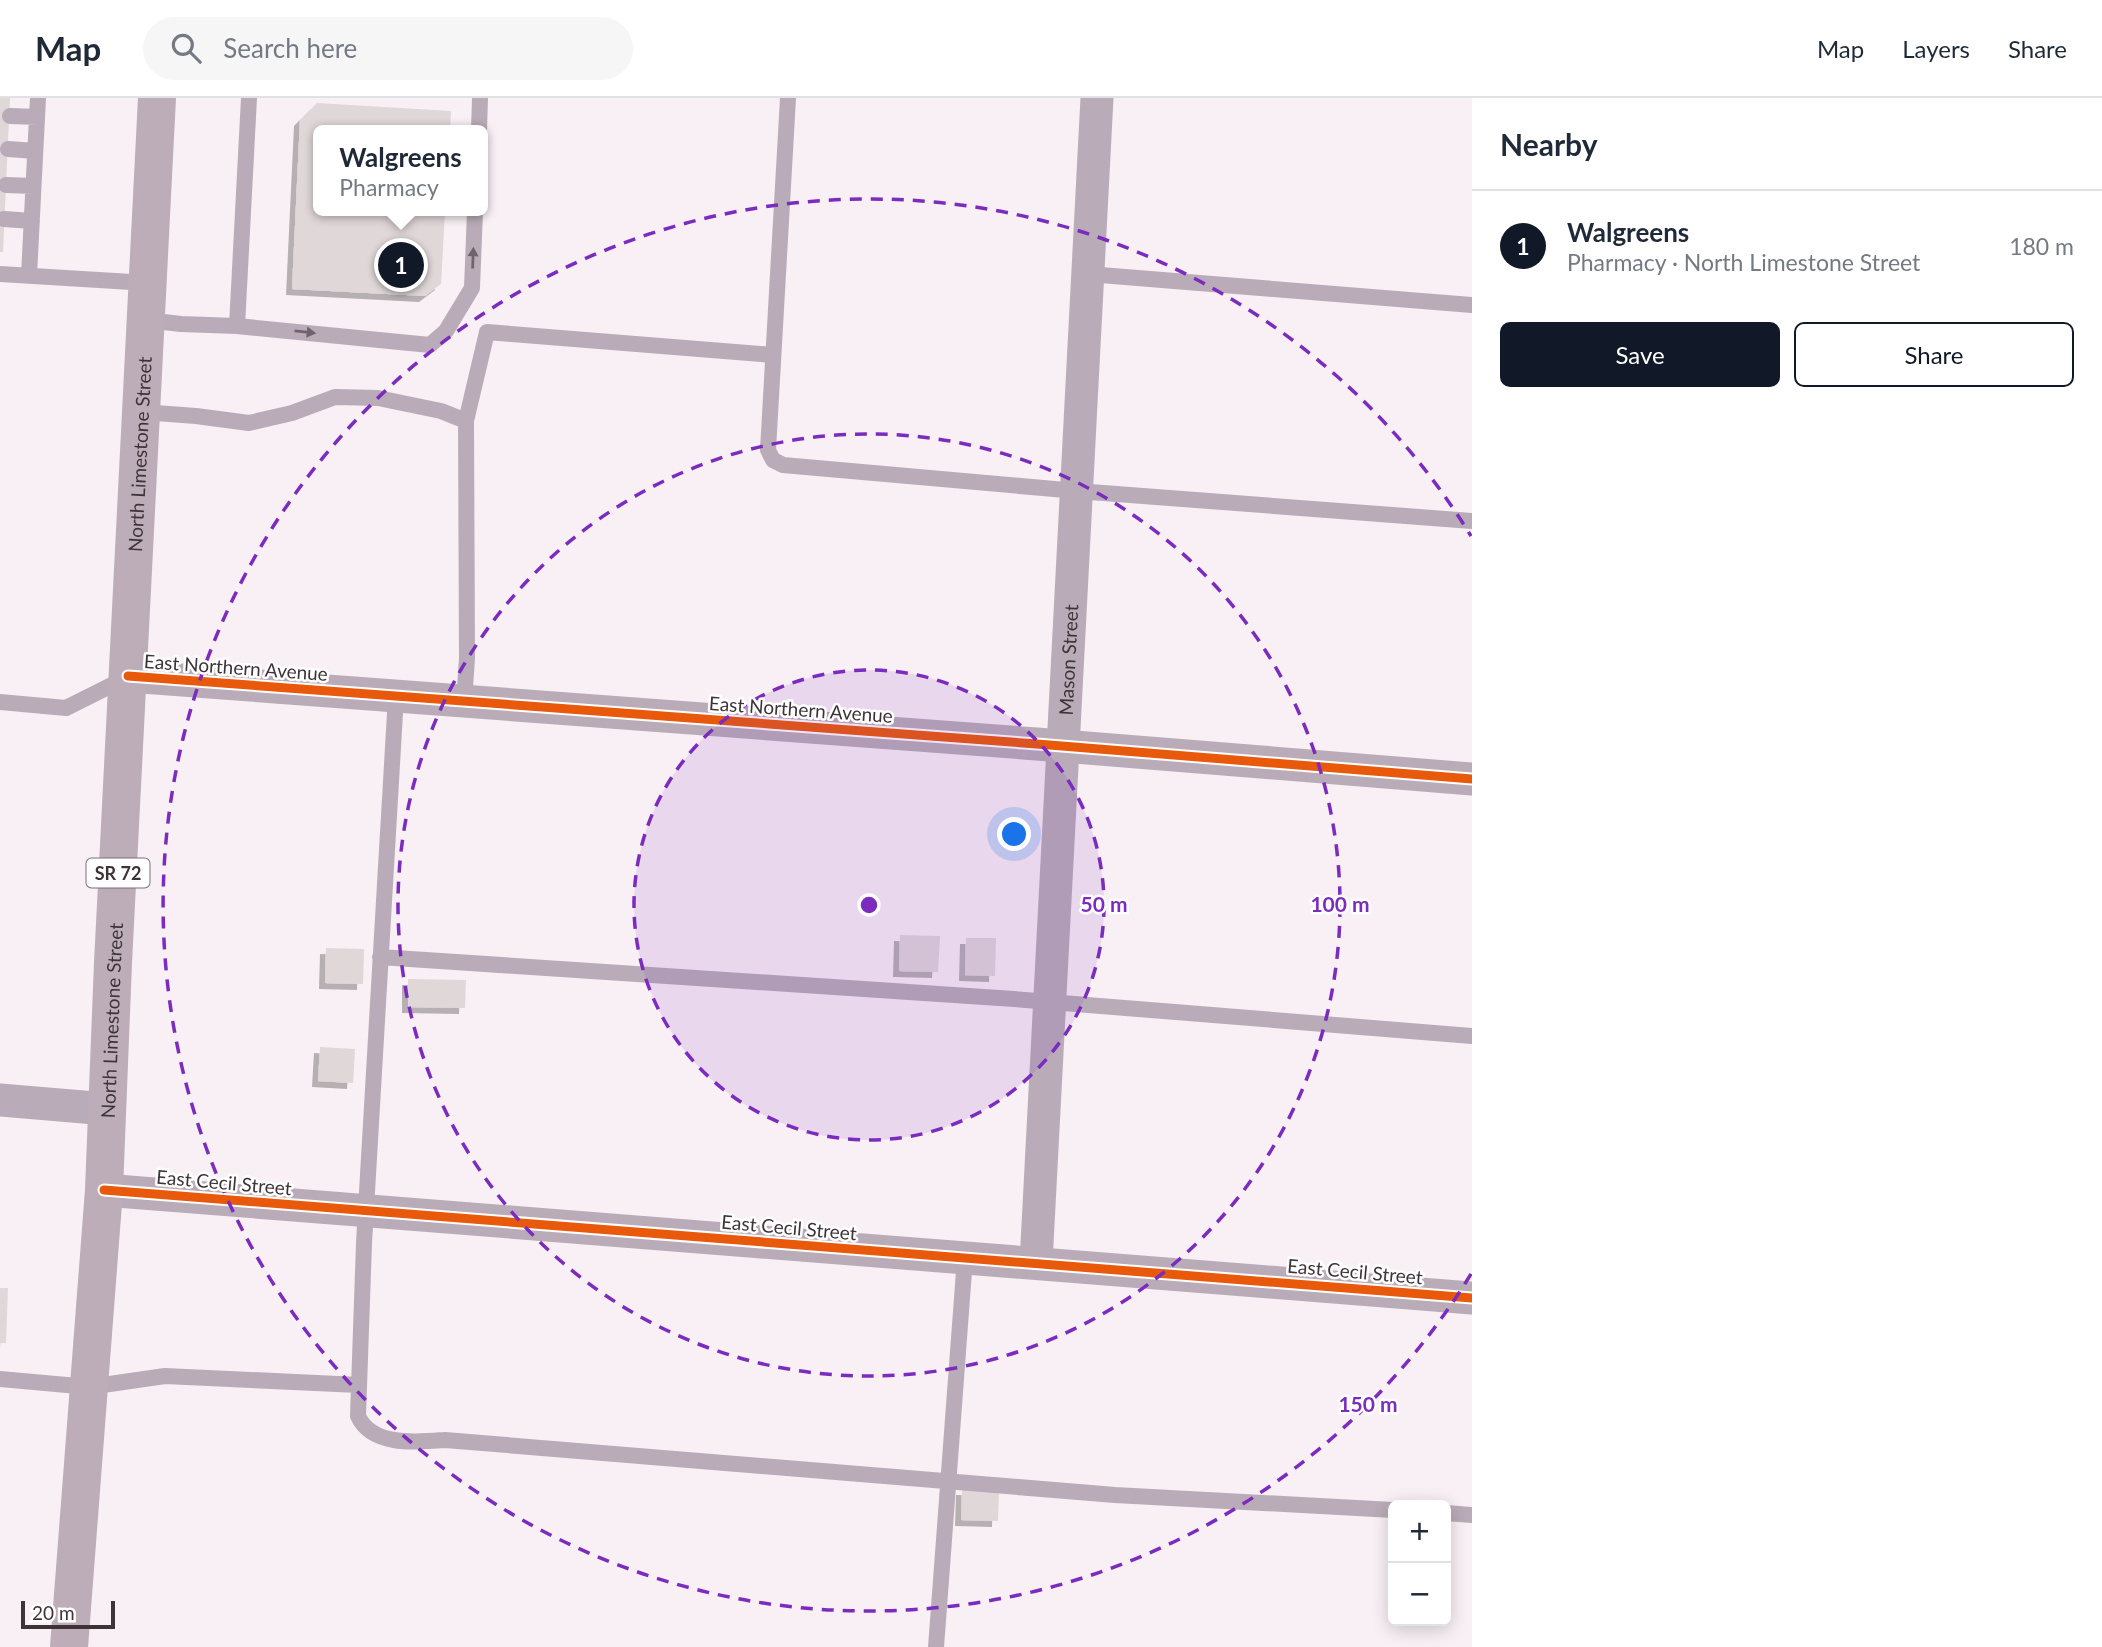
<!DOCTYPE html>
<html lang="en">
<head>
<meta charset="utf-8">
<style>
	body { margin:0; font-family:Lato,sans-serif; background:#f6f6f7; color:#1f2937 }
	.controls { position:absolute; right:21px; bottom:21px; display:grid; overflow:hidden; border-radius:10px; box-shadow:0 4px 18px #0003 }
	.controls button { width:63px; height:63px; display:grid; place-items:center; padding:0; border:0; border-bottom:2px solid #e0e1e3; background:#fff; color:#1f2937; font:35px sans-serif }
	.scale { position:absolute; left:21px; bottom:18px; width:94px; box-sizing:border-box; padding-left:7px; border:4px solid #3e3438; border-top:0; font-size:19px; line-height:24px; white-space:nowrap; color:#3e3438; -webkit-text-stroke:5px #fff; paint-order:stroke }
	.you { position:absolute; left:1015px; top:737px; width:24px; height:24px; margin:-18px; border:5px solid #fff; border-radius:50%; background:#1a73e8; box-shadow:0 0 0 10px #1a73e833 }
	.badge { display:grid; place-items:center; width:46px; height:46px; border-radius:50%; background:#111827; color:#fff; font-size:23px; font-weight:700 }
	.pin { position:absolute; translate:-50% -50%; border:4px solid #fff; box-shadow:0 2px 7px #0006 }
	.popup { position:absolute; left:313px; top:27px; width:175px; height:91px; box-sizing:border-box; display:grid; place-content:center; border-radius:10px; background:#fff; filter:drop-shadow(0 2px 5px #0005); font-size:23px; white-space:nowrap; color:#747a83 }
	.popup b { font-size:26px; color:#1f2937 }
	.popup::after { content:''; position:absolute; left:50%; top:100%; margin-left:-14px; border:14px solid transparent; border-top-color:#fff }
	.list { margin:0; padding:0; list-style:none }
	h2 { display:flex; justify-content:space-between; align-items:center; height:91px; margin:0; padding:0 28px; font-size:30px }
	h2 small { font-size:23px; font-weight:400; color:#747a83 }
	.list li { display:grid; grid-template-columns:46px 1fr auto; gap:21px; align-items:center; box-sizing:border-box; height:112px; padding:0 28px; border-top:2px solid #e0e1e3 }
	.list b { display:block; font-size:26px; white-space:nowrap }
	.list p { margin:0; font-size:23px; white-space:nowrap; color:#747a83 }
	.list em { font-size:23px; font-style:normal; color:#747a83 }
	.actions { display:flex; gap:14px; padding:21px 28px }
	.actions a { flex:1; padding:16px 0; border:2px solid #111827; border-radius:10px; text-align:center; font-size:24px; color:#111827 }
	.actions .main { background:#111827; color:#fff }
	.icon { flex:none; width:38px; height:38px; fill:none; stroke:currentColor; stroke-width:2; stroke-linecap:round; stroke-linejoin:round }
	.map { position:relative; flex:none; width:1472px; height:1549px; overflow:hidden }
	header { display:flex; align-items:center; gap:42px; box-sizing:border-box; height:98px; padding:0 35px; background:#fff; border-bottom:2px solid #e0e1e3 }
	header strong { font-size:33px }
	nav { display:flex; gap:38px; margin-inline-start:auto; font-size:24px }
	.search { width:490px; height:63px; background:#f6f6f7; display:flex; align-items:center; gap:18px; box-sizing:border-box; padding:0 24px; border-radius:38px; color:#747a83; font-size:26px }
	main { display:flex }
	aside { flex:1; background:#fff }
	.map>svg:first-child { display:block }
	.building { fill:#e0d7d9; filter:url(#shadow) }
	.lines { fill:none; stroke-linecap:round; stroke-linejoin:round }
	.lane { stroke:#b9acb8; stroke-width:16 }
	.street { stroke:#b9acb8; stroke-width:33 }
	.primary { stroke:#bcadb9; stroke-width:38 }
	.cycleway-casing { stroke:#fff; stroke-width:13 }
	.cycleway { stroke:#e8590c; stroke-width:9 }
	.oneway { fill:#6f646b }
	.ring { fill:none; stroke:#7b2cbf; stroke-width:3.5; stroke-dasharray:12 9 }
	.labels { text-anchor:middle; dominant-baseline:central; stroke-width:5; stroke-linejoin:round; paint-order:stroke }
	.shield { fill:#fff; stroke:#787174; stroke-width:2 }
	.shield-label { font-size:18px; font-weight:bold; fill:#3e3438 }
	.street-label { font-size:19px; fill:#3e3438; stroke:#fff }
	.centre { fill:#7b2cbf; stroke:#fff; stroke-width:3.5 }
	.ring-label { font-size:21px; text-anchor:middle; font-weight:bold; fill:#7b2cbf; stroke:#fff; stroke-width:5; stroke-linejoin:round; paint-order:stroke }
</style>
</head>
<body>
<header>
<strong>Map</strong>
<div class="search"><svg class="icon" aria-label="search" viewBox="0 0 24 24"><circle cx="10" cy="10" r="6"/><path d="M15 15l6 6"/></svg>Search here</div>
<nav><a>Map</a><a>Layers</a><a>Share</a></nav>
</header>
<main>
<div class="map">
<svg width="1472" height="1549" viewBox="0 0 1472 1549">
	<defs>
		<filter id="shadow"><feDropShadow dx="-6" dy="6" stdDeviation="0" flood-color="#0004"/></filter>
	</defs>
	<rect width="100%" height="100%" fill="#f8f0f4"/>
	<!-- building -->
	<path class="building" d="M0,0H10L3,154H0Z
		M317,5L451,13L450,32H319V113H445L441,186L425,198L292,191L300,22Z
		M900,837L940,838L938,874L899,873Z
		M966,840H996L995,878L965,877Z
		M326,850L364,851L363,886L325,885Z
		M408,881L466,882L465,910L408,909Z
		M320,949L355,951L353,985L318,983Z
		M0,1190H8L6,1245H0Z
		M962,1391L999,1392L998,1423L961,1422Z"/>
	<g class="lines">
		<!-- lane -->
		<path class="lane" d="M788,0L768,352L773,362L783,367L1077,393L1472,423
			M10,18L37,19
			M479,32L480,0
			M8,51L35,53
			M6,87L33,88
			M4,121L32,123
			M0,176L148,185
			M1088,176L1472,207
			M29,177L38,0
			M146,222L181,226L237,228L430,247L446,233L472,190L475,113
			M237,228L249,0
			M142,314L196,318L249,325L292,315L335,299L378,300L441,313L466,323
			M396,598L364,1145L358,1318C372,1349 417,1344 445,1342L1115,1397L1393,1412
			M0,604L66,610L126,580
			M464,604L467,560L466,323L487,234L773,257
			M380,859L1014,901L1472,938
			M0,1281L89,1289L165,1278L359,1287
			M1446,1415L1472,1417
			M936,1549L965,1160"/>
		<!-- street -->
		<g class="street">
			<path d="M128,578L1037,646L1472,681"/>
			<path d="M0,1002L107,1011"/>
			<path d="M104,1092L1472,1200"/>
			<path id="s1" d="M1036,1165L1097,0"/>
		</g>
		<!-- primary -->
		<path class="primary" id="s2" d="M69,1549L104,1092L113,865L157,0"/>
		<!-- cycleway casing -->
		<g class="cycleway-casing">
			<path id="cycleway" d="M128,578L1037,646L1472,681
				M104,1092L1472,1200"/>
		</g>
		<!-- cycleway -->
		<use href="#cycleway" class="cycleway"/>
	</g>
	<!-- one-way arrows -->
	<defs><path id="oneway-solid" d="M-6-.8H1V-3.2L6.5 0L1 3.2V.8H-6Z" transform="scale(1.75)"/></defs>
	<g class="oneway">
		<use href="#oneway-solid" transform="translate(473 160) rotate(-88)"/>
		<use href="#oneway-solid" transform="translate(305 234) rotate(6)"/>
	</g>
	<!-- distance rings -->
	<circle cx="869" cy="807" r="235" fill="#7b2cbf" fill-opacity=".12"/>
	<g class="ring">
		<circle cx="869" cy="807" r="235"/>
		<circle cx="869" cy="807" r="471"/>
		<path d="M1471 1176A706 706 0 1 1 1471 438"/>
	</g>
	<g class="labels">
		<!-- shield labels -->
		<rect class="shield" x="86.5" y="760.5" width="63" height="29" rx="5"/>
		<g class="shield-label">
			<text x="118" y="775">SR 72</text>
		</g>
		<!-- street labels -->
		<g class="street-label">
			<text stroke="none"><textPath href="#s2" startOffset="1195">North Limestone Street</textPath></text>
			<text stroke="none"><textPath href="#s1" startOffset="604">Mason Street</textPath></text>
			<text transform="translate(236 569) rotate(4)">East Northern Avenue</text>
			<text transform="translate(801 611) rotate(4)">East Northern Avenue</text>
			<text stroke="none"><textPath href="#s2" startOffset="628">North Limestone Street</textPath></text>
			<text transform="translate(224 1084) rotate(5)">East Cecil Street</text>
			<text transform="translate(789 1129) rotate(5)">East Cecil Street</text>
			<text transform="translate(1355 1173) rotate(5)">East Cecil Street</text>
		</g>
	</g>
	<circle cx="869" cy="807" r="10" class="centre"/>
	<g class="ring-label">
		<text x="1104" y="814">50 m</text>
		<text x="1340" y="814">100 m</text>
		<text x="1368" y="1314">150 m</text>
	</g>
</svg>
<div class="controls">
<button>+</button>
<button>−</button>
</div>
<div class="scale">20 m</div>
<div class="you"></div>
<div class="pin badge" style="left:401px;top:167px">1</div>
<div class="popup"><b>Walgreens</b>Pharmacy</div>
</div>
<aside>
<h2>Nearby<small></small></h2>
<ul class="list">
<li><span class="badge">1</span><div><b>Walgreens</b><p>Pharmacy · North Limestone Street</p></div><em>180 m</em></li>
</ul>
<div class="actions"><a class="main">Save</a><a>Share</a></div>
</aside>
</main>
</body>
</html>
